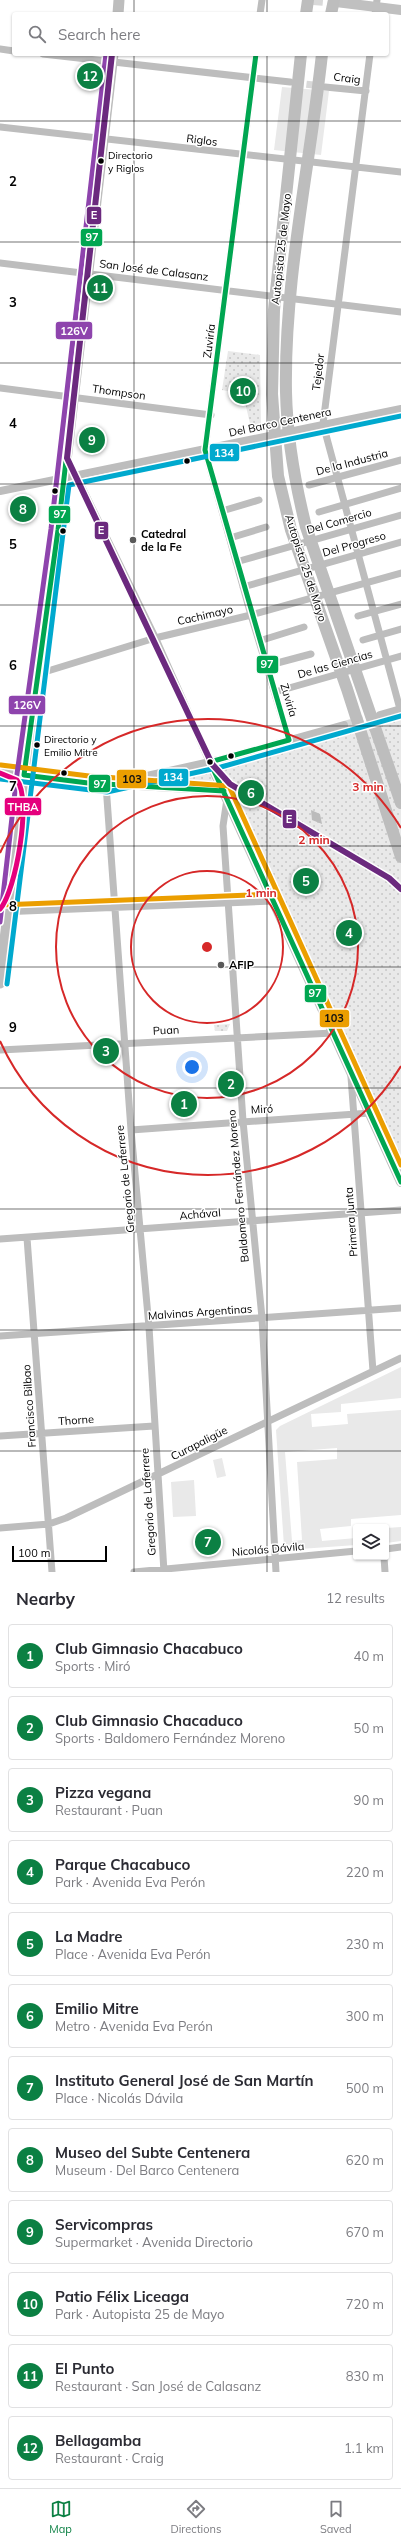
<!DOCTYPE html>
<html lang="en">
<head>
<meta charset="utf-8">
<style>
	body { margin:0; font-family:Mulish,sans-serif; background:#f2f2f3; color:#2b2b33 }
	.controls { position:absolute; right:12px; bottom:12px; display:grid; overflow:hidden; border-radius:4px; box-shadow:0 1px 3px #0004 }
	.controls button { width:36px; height:36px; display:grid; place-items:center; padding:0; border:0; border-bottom:1px solid #e1e1e2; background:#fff; color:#2b2b33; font:20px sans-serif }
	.scale { position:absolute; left:12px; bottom:10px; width:95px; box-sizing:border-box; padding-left:4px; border:2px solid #000; border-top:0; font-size:11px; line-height:14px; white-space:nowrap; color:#000; -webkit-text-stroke:3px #fff; paint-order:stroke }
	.you { position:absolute; left:192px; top:1067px; width:14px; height:14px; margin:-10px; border:3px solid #fff; border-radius:50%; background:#1a73e8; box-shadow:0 0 0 6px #1a73e833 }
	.badge { display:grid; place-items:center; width:26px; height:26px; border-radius:50%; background:#0b8043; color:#fff; font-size:13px; font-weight:700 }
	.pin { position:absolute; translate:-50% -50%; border:2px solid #fff; box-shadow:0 1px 4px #0006 }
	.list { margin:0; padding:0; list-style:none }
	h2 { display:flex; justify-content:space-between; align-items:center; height:52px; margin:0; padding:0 16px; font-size:17px }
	h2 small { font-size:13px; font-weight:400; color:#7c7c81 }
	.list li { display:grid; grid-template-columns:26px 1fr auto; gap:12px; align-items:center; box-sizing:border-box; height:64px; margin:0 8px 8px; padding:0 8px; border:1px solid #e1e1e2; border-radius:4px }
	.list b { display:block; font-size:15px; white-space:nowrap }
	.list p { margin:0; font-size:13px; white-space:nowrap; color:#7c7c81 }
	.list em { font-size:13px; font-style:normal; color:#7c7c81 }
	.icon { flex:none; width:22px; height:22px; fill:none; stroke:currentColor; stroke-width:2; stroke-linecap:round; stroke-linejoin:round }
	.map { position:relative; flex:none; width:401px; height:1572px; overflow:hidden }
	.search { position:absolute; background:#fff; box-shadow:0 1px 3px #0004; left:12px; right:12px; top:12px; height:44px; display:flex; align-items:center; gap:10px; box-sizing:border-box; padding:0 14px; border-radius:4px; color:#7c7c81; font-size:15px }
	.sheet { height:916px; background:#fff }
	nav { display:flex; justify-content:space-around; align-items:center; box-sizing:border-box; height:56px; border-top:1px solid #e1e1e2; background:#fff; font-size:11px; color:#7c7c81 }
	nav a { display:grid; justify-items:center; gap:2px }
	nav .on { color:#0b8043 }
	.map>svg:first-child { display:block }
	.grass { fill:#e9e9e9; fill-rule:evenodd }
	.park { fill:url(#park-dots) }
	.water { fill:#bbb }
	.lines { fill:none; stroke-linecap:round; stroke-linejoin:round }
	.minor-tunnel { stroke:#d9d9d9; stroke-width:7; stroke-dasharray:7 3.5; stroke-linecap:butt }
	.tertiary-tunnel { stroke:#d9d9d9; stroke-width:8; stroke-dasharray:8 4; stroke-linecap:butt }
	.secondary-tunnel { stroke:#d9d9d9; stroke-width:10; stroke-dasharray:10 5; stroke-linecap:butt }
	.minor { stroke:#bdbdbd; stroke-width:7 }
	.tertiary { stroke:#bdbdbd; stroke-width:8 }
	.secondary { stroke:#c0c0c0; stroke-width:10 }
	.primary { stroke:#bdbdbd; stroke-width:11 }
	.motorway { stroke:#bdbdbd; stroke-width:12 }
	.bus-1-casing { stroke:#fff; stroke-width:8 }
	.bus-2-casing { stroke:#fff; stroke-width:8 }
	.bus-3-casing { stroke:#fff; stroke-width:8 }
	.bus-4-casing { stroke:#fff; stroke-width:8 }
	.bus-1 { stroke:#00a651; stroke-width:5 }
	.bus-2 { stroke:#00a9ce; stroke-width:5 }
	.bus-3 { stroke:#eb9e00; stroke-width:5 }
	.bus-4 { stroke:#8e44ad; stroke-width:5 }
	.tram-1-casing { stroke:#fff; stroke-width:8 }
	.tram-1 { stroke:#e5007d; stroke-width:5 }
	.metro-1-casing { stroke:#fff; stroke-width:9 }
	.metro-1 { stroke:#6b297e; stroke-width:6 }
	.grid { fill:none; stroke:#000; stroke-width:1; stroke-opacity:0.55 }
	.ring { fill:none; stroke:#d62828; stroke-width:2 }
	.bus-dot { fill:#000; stroke:#fff; stroke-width:1.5 }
	.poi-dot { fill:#595959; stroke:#fff; stroke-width:1.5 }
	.labels { text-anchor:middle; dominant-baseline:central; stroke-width:3; stroke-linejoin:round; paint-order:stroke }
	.bus-label { font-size:10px; fill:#000; stroke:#fff; text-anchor:start }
	.street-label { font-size:11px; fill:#000; stroke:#fff }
	.poi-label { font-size:11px; font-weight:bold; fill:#000; stroke:#fff; text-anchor:start }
	.grid-label { font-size:13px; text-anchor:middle; font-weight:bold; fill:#000; stroke:#fff; stroke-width:3; stroke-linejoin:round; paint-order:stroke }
	.centre { fill:#d62828; stroke:#fff; stroke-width:2 }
	.ring-label { font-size:12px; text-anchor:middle; font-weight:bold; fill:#d62828; stroke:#fff; stroke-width:3; stroke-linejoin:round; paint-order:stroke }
	.line-badge { stroke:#fff; stroke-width:1.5 }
	.badge-label { font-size:11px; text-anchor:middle; font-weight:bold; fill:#fff }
	.pale-badge-label { font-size:11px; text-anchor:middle; font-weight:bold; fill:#111 }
</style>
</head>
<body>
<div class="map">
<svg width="401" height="1572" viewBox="0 0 401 1572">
	<defs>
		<pattern id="park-dots" width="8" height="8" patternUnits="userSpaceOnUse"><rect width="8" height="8" fill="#e9e9e9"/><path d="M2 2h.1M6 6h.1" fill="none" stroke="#c6c6c6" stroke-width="1.8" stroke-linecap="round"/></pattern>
	</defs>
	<rect width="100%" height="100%" fill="#fff"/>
	<!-- grass -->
	<path class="grass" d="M282,87L329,91L321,155L274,150Z
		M401,1367V1398L341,1404V1412L311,1414L312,1427L348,1424L347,1414L401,1410V1515L351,1519V1526L320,1529L322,1541L356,1538V1545L286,1550L284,1546L276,1430L280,1426ZM337,1448V1459L297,1462L302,1540L292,1541L285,1452Z
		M222,1458L226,1476L217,1478L213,1460Z
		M194,1480L196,1516L173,1517L171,1482Z
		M401,1527V1541L386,1543V1528Z"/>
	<!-- park -->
	<path class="park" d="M228,351L260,355L261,429L252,432L243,394L222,390Z
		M401,715V1163L219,767Z
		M204,769L210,772L213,784L210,786L117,783Z
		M230,1024L227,1031H215L214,1025Z"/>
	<!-- water -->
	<path class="water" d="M311,810L320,814L322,824L312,820Z"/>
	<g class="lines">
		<!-- minor-tunnel -->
		<path class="minor-tunnel" d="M296,83L321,86"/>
		<!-- tertiary-tunnel -->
		<path class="tertiary-tunnel" d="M344,725L375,716"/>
		<!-- secondary-tunnel -->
		<path class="secondary-tunnel" d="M313,0L336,2"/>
		<!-- minor -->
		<path class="minor" d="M260,14L262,0
			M375,14L377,0
			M0,49L14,51
			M43,54L290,82
			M256,54L205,450L251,615L289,740
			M370,54L323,424L400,709
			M325,87L366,91
			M0,127L401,172
			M0,263L401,312
			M0,388L211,415
			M309,485L401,460
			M222,511L259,500
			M319,512L401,488
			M230,538L266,527
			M236,562L401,515
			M243,587L401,542
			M358,616L401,604
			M363,640L401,629
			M259,641L304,627
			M266,666L311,654
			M38,674L155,638L251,615L401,573
			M275,692L401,656
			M106,785L131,1130L149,1327L164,1572
			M227,799L223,826L243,1121L262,1318L276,1572
			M0,912L273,901
			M0,1050L333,1033
			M351,1077L373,1371
			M131,1130L370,1113
			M27,1238L52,1572
			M0,1239L401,1210
			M0,1336L401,1308
			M0,1436L154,1426
			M0,1528L49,1524L66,1518L401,1358
			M386,1549L401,1547
			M384,1557L385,1572
			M134,1572L356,1551"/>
		<!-- tertiary -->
		<path class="tertiary" d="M76,476L155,638L210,762
			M0,491L401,409
			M380,715L401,709
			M0,772L88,783L224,791
			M106,785L219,760L344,725"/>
		<!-- secondary -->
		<path class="secondary" d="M336,2L401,10
			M210,762L401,1182"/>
		<!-- primary -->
		<path class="primary" d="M118,14L119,0
			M0,983L24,775L58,530L113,54"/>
		<!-- motorway -->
		<path class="motorway" d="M306,14L308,0
			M331,14L334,0
			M301,54L274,310L272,394L278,476L291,530L347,689L401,857
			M322,54C310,166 284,279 286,392C287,438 295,483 306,527L401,803"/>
		<!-- bus-1 casing -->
		<g class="bus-1-casing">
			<path id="bus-1" d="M113,54L58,530L24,775L88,783L224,791
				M256,54L205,450L289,740L210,762L401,1182"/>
		</g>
		<!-- bus-2 casing -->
		<g class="bus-2-casing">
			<path id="bus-2" d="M0,779L107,792L221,767L401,716
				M7,984L69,485L401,416"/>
		</g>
		<!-- bus-3 casing -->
		<g class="bus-3-casing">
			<path id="bus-3" d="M1,765L89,776L229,786L401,1165
				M0,905L273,894"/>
		</g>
		<!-- bus-4 casing -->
		<g class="bus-4-casing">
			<path id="bus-4" d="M0,922L17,774L51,529L106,54"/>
		</g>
		<!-- bus-1 -->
		<use href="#bus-1" class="bus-1"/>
		<!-- bus-2 -->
		<use href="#bus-2" class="bus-2"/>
		<!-- bus-3 -->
		<use href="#bus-3" class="bus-3"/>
		<!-- bus-4 -->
		<use href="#bus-4" class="bus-4"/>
		<!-- tram-1 casing -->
		<g class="tram-1-casing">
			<path id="tram-1" d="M0,773L17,780C32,799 16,891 0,909"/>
		</g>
		<!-- tram-1 -->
		<use href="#tram-1" class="tram-1"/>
		<!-- metro-1 casing -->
		<g class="metro-1-casing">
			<path id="metro-1" d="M112,54L67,458L212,764L230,784L389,878L401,889"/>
		</g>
		<!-- metro-1 -->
		<use href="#metro-1" class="metro-1"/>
	</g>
	<!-- grid -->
	<path class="grid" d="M134,0V14M267,0V14M134,54V1572M267,54V1572M0,121H401M0,242H401M0,363H401M0,484H401M0,605H401M0,726H401M0,846H401M0,967H401M0,1088H401M0,1209H401M0,1330H401M0,1451H401"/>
	<!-- distance rings -->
	<g class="ring">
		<circle cx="207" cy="947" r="76"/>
		<circle cx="207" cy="947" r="151"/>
		<path d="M401 1066A227 227 0 0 1 0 1041M0 853A227 227 0 0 1 401 828"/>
	</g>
	<!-- markers -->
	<g class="bus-dot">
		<circle cx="101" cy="161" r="3.5"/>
		<circle cx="187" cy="461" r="3.5"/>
		<circle cx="55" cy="491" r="3.5"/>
		<circle cx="63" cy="531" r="3.5"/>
		<circle cx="37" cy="745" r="3.5"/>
		<circle cx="231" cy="756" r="3.5"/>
		<circle cx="210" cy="762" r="3.5"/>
		<circle cx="64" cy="773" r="3.5"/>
	</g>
	<g class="poi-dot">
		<circle cx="133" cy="540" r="4"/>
		<circle cx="221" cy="965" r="4"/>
	</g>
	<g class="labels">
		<!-- bus labels -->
		<g class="bus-label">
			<text x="108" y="155">Directorio<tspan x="108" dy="13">y Riglos</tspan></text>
			<text x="44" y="739">Directorio y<tspan x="44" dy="13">Emilio Mitre</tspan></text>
		</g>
		<!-- street labels -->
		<g class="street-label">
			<text transform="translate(347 78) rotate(7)">Craig</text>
			<text transform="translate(202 140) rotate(7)">Riglos</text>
			<text transform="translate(281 249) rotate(-84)">Autopista 25 de Mayo</text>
			<text transform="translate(154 270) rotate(7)">San José de Calasanz</text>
			<text transform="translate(209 341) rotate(-83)">Zuviría</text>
			<text transform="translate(318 372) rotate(-83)">Tejedor</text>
			<text transform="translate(119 392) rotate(8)">Thompson</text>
			<text transform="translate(280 422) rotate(-12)">Del Barco Centenera</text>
			<text transform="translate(352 462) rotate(-15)">De la Industria</text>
			<text transform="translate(339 521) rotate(-16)">Del Comercio</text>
			<text transform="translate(354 544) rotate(-16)">Del Progreso</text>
			<text transform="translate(306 568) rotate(72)">Autopista 25 de Mayo</text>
			<text transform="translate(205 615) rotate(-13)">Cachimayo</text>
			<text transform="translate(335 664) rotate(-16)">De las Ciencias</text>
			<text transform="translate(289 700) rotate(73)">Zuviría</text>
			<text transform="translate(166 1030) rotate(-3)">Puan</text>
			<text transform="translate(262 1109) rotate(-3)">Miró</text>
			<text transform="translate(125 1179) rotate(-96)">Gregorio de Laferrere</text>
			<text transform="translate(238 1186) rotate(-95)">Baldomero Fernández Moreno</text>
			<text transform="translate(200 1214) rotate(-5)">Achával</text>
			<text transform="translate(351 1222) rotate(-94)">Primera Junta</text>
			<text transform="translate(200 1312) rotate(-4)">Malvinas Argentinas</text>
			<text transform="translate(29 1406) rotate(-94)">Francisco Bilbao</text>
			<text transform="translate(76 1420) rotate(-4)">Thorne</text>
			<text transform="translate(199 1443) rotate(-27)">Curapaligüe</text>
			<text transform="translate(148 1502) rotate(-94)">Gregorio de Laferrere</text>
			<text transform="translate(268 1549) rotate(-5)">Nicolás Dávila</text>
		</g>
		<!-- poi labels -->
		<g class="poi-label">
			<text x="141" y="534">Catedral<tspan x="141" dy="13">de la Fe</tspan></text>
			<text x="229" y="965">AFIP</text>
		</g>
	</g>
	<g class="grid-label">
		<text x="13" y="186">2</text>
		<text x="13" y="307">3</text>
		<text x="13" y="428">4</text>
		<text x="13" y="549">5</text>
		<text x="13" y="670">6</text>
		<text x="13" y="791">7</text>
		<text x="13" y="911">8</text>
		<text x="13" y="1032">9</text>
	</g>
	<circle cx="207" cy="947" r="6" class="centre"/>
	<g class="ring-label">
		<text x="368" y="791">3 min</text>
		<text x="314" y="844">2 min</text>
		<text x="261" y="897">1 min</text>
	</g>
	<g class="line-badge">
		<rect x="86" y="206" width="16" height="19" rx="4" fill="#6b297e"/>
		<rect x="80" y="228" width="23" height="19" rx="4" fill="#00a651"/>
		<rect x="55" y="321" width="38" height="19" rx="4" fill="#8e44ad"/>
		<rect x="209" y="443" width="31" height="19" rx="4" fill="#00a9ce"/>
		<rect x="48" y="505" width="23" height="19" rx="4" fill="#00a651"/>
		<rect x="94" y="521" width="15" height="19" rx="4" fill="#6b297e"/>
		<rect x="256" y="655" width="23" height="19" rx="4" fill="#00a651"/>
		<rect x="8" y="695" width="38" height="20" rx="4" fill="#8e44ad"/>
		<rect x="158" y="768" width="31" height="19" rx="4" fill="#00a9ce"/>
		<rect x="116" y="769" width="31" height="20" rx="4" fill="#eb9e00"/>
		<rect x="88" y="774" width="23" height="19" rx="4" fill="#00a651"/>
		<rect x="4" y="797" width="38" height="19" rx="4" fill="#e5007d"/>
		<rect x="282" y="809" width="15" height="20" rx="4" fill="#6b297e"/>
		<rect x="304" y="984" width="23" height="19" rx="4" fill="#00a651"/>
		<rect x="319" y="1009" width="31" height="19" rx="4" fill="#eb9e00"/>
	</g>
	<g class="badge-label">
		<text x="94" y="219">E</text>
		<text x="92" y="241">97</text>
		<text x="74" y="335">126V</text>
		<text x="224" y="457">134</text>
		<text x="60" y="518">97</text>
		<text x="101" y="534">E</text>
		<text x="267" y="668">97</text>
		<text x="27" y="709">126V</text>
		<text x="173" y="781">134</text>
		<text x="100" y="788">97</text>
		<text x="23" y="811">THBA</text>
		<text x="289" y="823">E</text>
		<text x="315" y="997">97</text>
	</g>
	<g class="pale-badge-label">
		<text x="132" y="783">103</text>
		<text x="334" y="1022">103</text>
	</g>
</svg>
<div class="controls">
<button><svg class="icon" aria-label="layers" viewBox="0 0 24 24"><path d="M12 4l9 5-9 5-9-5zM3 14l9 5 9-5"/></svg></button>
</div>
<div class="scale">100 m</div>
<div class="you"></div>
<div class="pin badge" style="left:184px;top:1104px">1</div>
<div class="pin badge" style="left:231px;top:1084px">2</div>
<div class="pin badge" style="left:106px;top:1051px">3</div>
<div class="pin badge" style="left:349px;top:933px">4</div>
<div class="pin badge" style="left:306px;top:881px">5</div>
<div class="pin badge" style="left:251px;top:793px">6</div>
<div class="pin badge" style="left:208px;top:1542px">7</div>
<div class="pin badge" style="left:23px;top:509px">8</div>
<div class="pin badge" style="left:92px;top:440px">9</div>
<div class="pin badge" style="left:243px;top:391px">10</div>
<div class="pin badge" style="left:100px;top:288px">11</div>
<div class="pin badge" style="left:90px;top:76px">12</div>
<div class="search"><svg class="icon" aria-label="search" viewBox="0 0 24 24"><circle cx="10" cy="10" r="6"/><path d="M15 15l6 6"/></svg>Search here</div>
</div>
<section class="sheet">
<h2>Nearby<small>12 results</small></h2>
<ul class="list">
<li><span class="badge">1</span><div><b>Club Gimnasio Chacabuco</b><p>Sports · Miró</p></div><em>40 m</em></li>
<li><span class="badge">2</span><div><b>Club Gimnasio Chacaduco</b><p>Sports · Baldomero Fernández Moreno</p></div><em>50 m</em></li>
<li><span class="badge">3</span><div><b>Pizza vegana</b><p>Restaurant · Puan</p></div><em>90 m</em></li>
<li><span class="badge">4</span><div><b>Parque Chacabuco</b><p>Park · Avenida Eva Perón</p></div><em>220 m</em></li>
<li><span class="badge">5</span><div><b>La Madre</b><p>Place · Avenida Eva Perón</p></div><em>230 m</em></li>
<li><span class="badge">6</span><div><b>Emilio Mitre</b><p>Metro · Avenida Eva Perón</p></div><em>300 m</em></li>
<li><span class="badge">7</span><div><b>Instituto General José de San Martín</b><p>Place · Nicolás Dávila</p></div><em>500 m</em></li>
<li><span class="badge">8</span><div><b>Museo del Subte Centenera</b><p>Museum · Del Barco Centenera</p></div><em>620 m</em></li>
<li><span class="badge">9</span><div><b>Servicompras</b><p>Supermarket · Avenida Directorio</p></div><em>670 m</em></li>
<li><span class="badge">10</span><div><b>Patio Félix Liceaga</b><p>Park · Autopista 25 de Mayo</p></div><em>720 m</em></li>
<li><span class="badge">11</span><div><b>El Punto</b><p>Restaurant · San José de Calasanz</p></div><em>830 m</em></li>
<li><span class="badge">12</span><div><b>Bellagamba</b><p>Restaurant · Craig</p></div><em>1.1 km</em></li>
</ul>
</section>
<nav>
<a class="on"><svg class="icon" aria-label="map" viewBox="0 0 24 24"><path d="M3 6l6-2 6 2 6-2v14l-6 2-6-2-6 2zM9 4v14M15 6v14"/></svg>Map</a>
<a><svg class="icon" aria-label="directions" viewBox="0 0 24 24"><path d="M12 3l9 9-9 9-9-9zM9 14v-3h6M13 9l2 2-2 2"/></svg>Directions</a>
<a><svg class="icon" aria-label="saved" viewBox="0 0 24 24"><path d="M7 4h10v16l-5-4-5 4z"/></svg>Saved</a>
</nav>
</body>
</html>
